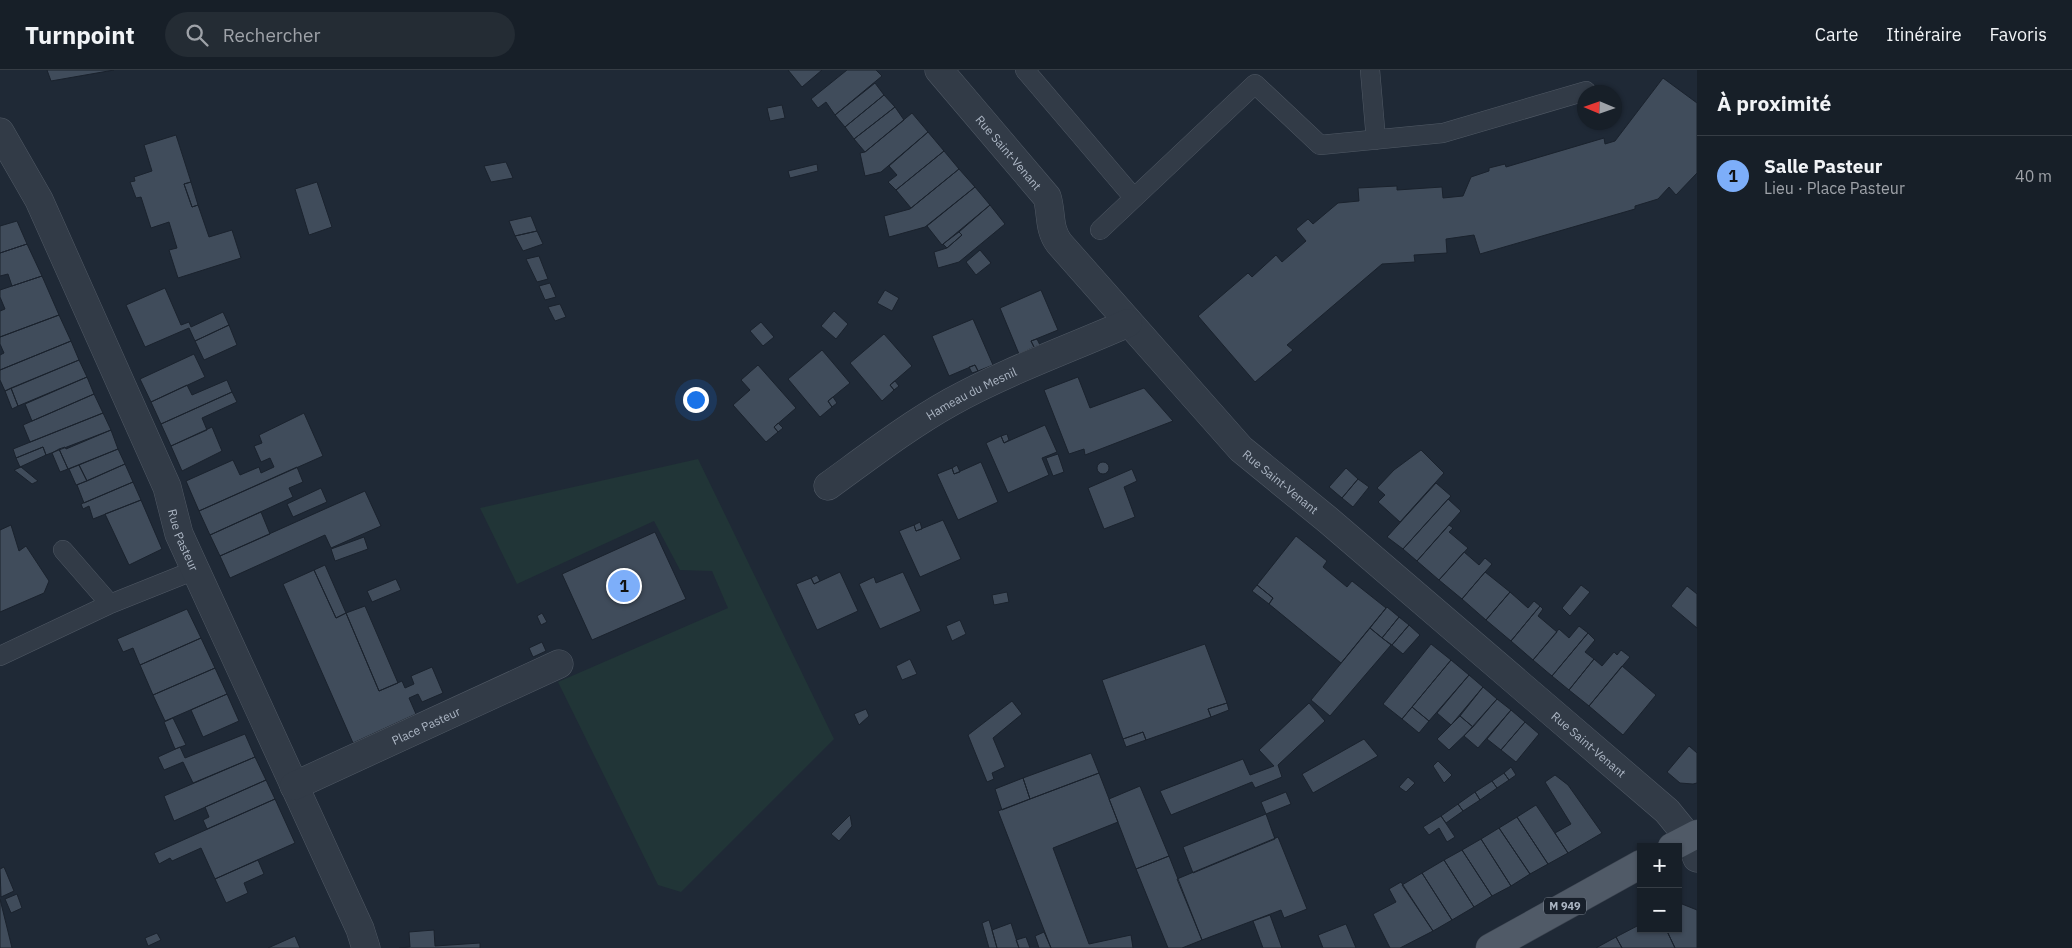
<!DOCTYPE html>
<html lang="fr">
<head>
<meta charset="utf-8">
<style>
	body { margin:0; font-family:"IBM Plex Sans",sans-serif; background:#242c34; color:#f1f3f6 }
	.controls { position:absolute; right:15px; bottom:15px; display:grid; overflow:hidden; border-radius:0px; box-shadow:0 1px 4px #0004 }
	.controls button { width:45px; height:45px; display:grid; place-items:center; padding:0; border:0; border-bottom:1px solid #363d45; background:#171f28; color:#f1f3f6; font:25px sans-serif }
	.compass { position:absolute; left:1577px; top:15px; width:45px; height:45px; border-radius:50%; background:#171f28; box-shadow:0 1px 4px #0004; rotate:272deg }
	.you { position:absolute; left:695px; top:329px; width:18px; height:18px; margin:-12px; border:4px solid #fff; border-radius:50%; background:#1a73e8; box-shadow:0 0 0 8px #1a73e833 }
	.badge { display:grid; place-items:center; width:32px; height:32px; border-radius:50%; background:#7daef9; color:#111; font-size:16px; font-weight:700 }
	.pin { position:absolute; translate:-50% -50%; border:2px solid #fff; box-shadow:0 1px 5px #0006 }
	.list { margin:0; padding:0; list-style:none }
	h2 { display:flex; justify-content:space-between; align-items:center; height:65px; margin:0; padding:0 20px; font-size:21px }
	h2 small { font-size:16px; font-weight:400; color:#9ea2a8 }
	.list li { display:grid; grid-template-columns:32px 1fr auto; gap:15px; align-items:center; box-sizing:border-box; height:80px; padding:0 20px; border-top:1px solid #363d45 }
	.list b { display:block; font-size:19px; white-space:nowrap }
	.list p { margin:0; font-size:16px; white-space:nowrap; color:#9ea2a8 }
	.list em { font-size:16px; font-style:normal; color:#9ea2a8 }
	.icon { flex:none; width:28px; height:28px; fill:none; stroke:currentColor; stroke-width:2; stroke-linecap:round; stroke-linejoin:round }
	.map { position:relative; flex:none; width:1697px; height:878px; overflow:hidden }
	header { display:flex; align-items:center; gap:30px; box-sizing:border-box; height:70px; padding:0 25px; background:#171f28; border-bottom:1px solid #363d45 }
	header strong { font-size:24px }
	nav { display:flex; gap:28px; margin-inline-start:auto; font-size:18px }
	.search { width:350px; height:45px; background:#242c34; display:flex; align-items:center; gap:12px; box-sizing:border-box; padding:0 18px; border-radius:28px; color:#9ea2a8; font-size:19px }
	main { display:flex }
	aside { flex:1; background:#171f28 }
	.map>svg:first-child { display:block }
	.green { fill:#213537 }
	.building { fill:#404c5b; stroke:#1a222d }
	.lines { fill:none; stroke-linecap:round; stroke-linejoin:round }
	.service-casing { stroke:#505965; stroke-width:20 }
	.minor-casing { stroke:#505965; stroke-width:29 }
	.primary-casing { stroke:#3c4450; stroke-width:29 }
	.service { stroke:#323b47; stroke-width:19 }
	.minor { stroke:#323b47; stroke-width:28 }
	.primary { stroke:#505a67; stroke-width:28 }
	.labels { text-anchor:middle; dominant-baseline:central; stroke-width:5; stroke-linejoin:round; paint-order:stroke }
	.shield { fill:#18202b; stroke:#808996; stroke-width:1 }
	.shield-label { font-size:11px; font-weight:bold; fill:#acb6c4 }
	.street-label { font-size:12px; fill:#acb6c4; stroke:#18202b }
</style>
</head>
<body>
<header>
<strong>Turnpoint</strong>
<div class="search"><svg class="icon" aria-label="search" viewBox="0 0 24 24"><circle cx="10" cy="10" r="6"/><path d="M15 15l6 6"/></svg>Rechercher</div>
<nav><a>Carte</a><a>Itinéraire</a><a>Favoris</a></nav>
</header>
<main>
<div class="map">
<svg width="1697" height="878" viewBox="0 0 1697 878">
	<rect width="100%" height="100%" fill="#1f2936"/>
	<!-- green -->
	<path class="green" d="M698,389L834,669L681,822L658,815L558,612L728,538L712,501L680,500L654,451L517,514L480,438Z"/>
	<!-- building -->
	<path class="building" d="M47,0H114L51,11Z
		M788,0H822L802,17Z
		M847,0H876L882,6L835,45L826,32L818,38L811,29Z
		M1663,8L1697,33V103L1676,125L1669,117L1658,129L1635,136V139L1480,184L1474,165L1446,169L1447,183L1414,185L1415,192L1382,194L1287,275L1293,280L1255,312L1198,246L1248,203L1252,207L1276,185L1282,192L1306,171L1296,159L1308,149L1313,154L1338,133L1359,131L1358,118L1397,116V120L1442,117L1443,128L1463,126L1471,107L1489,101V98L1505,94L1506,97L1604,68L1605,74L1615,71Z
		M875,13L884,25L845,57L835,45Z
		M884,25L895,37L854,69L845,57Z
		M782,35L785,48L770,51L767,38Z
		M895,37L904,50L865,82L854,69Z
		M912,43L928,62L881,102L865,106L860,83L865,82Z
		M928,62L944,81L896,120L888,112L897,105L889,96Z
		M176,65L191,112L184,114L192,137L198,135L209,167L232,160L241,188L178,208L169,180L177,178L169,152L151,158L141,127L136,128L130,112L135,111L134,107L152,101L144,75Z
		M944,81L959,99L911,138L896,120Z
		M506,92L513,108L491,112L484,96Z
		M817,94L818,101L790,108L788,101Z
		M959,99L975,117L925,157L889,167L884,146L910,139Z
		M191,112L198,135L192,137L184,114Z
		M317,112L332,157L309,165L295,119Z
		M975,117L990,135L942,175L927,156Z
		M990,135L1005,154L959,192L938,198L934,182L947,178L962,165L959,162Z
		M531,146L537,161L515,166L509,151Z
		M17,151L27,174L0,183V156Z
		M537,161L543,174L523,181L515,166Z
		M959,162L962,165L947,178L943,174Z
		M27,174L42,206L12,216L8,204L0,206V183Z
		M980,180L991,193L976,205L966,192Z
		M539,186L548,209L537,212L526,189Z
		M42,206L59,245L0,267V241L5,239L0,227V220Z
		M550,213L556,227L545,230L539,216Z
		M165,218L181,255L189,252L191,257L223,242L229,255L195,271L189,258L145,277L126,235Z
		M885,220L899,228L892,241L877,233Z
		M1041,220L1058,260L1031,271L1034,277L1019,284L1000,238Z
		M560,234L566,247L555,251L548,237Z
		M834,241L848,254L836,269L821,256Z
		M59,245L71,271L0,300V285L4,283L0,274V267Z
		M973,249L993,295L978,301L975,295L949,306L932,266Z
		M761,252L774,267L763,276L750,261Z
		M229,255L237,275L204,290L195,271Z
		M884,264L912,296L890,315L894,320L882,331L850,293Z
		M1037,269L1040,275L1034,277L1031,271Z
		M71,271L79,290L5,321L0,310V300Z
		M822,280L850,313L828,331L832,337L820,347L788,309Z
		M194,284L205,307L151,332L140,309Z
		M79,290L87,307L18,336L11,318Z
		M758,295L796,338L774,357L778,362L766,372L733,335L750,320L741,310Z
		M975,295L978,301L972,303L969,297Z
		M87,307L94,324L32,351L25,334Z
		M1078,307L1090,338L1144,318L1173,351L1085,385L1084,379L1069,384L1044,320Z
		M227,310L232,322L161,354L151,332L187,315L192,325Z
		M895,311L899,316L894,320L890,315Z
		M11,318L18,336L12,339L5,321Z
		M232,322L237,332L202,348L207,360L171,376L161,354Z
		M94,324L103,343L30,372L23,355Z
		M833,327L837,333L832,337L828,331Z
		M103,343L111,360L46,385L43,377L16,388L13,379Z
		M304,343L323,386L199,441L186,411L233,390L240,405L259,397L261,403L274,397L270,388L261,392L254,376L262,373L259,365Z
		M778,353L783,358L778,362L774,357Z
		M1045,355L1057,382L1042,388L1049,405L1008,423L986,373L1001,366L1004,373Z
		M212,357L222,381L182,401L171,376Z
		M111,360L118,379L68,399L59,379L65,377L66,379Z
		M1007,364L1009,370L1004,373L1001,366Z
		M43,377L46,385L20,397L16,388Z
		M59,379L68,399L60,402L52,383Z
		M118,379L125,394L87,411L79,395Z
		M1421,380L1444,403L1400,452L1378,432L1385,425L1377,418L1394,400Z
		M1058,384L1064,402L1053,406L1046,388Z
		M1097 398a6 6 0 1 1 12 0a6 6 0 1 1-12 0Z
		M981,392L998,432L958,450L937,404L952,398L954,404Z
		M125,394L133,412L84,433L77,415Z
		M79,395L87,411L76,415L69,399Z
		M957,395L960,402L954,404L952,398Z
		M21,397L38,411L32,414L14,400Z
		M297,397L303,412L289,418L293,427L210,465L199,441Z
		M1346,398L1358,409L1342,428L1329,417Z
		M1132,399L1137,411L1124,417L1135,447L1104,459L1088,418Z
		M1358,409L1369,417L1353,437L1342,428Z
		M133,412L141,430L93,449L89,436L83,439L81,434Z
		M1436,413L1451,426L1403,479L1387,467Z
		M321,418L327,432L293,447L287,434Z
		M365,421L381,456L331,478L325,465L230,508L220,486Z
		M1448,429L1461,441L1417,491L1403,479Z
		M141,430L162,479L129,495L105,444Z
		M261,442L270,464L220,486L210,465Z
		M943,450L961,489L920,507L899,461L914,455L916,461Z
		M920,452L922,459L916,461L914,455Z
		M11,455L19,481L26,476L49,511L44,523L0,542V460Z
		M1449,455L1453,458L1449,462L1468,478L1439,510L1417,491Z
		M655,462L686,529L592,570L562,504Z
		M1296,466L1327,491L1323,497L1347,517L1352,511L1386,538L1341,593L1269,534L1273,528L1257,515Z
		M364,467L368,479L335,491L331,479Z
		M1464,482L1479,495L1485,488L1492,494L1462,529L1439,510Z
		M325,495L346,543L336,548L314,500Z
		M314,500L336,548L346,543L379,621L402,611L405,618L414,614L411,606L432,597L443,623L422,632L418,624L409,628L416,644L353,673L283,514Z
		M840,502L858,541L817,560L796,514L811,508L814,514Z
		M903,502L921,541L880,559L859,514L874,507L876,513Z
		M1485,502L1510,522L1486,550L1462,529Z
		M817,505L820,511L814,514L811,508Z
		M396,509L401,520L372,532L367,521Z
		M1257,515L1273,528L1269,534L1252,521Z
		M1581,515L1590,522L1570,546L1562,538Z
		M1687,516L1697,524V558L1671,536Z
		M1007,522L1009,532L994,535L992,525Z
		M1510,522L1528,538L1534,531L1540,536L1511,571L1486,550Z
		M365,536L398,613L379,621L346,543Z
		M1540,536L1543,539L1538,546L1557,562L1533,590L1511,571Z
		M1387,537L1399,547L1382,568L1370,558Z
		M187,539L201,568L140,595L133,578L123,582L117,569Z
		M542,543L547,552L541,555L537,546Z
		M1399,547L1409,555L1392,575L1382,568Z
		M960,550L966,564L952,571L946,556Z
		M1409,555L1420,565L1403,584L1392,575Z
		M1579,556L1588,563L1552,606L1533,590L1559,559L1569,568Z
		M1370,558L1391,575L1330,646L1311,630Z
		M1588,563L1595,570L1585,582L1594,589L1569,620L1552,606Z
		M201,568L215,598L153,625L140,595Z
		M542,572L546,581L533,587L529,578Z
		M1205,574L1227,633L1208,639L1211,647L1146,670L1143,662L1123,669L1102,610Z
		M1431,574L1451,590L1402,649L1383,634Z
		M1621,580L1630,587L1589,636L1569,620L1594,589L1602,596L1614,582L1617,585Z
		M910,589L917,604L902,610L896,596Z
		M1451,590L1469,605L1429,651L1412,637Z
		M1622,596L1656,625L1623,665L1589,636Z
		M215,598L227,624L165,651L153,625Z
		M1469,605L1483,617L1451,655L1437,643Z
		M1483,617L1497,629L1473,657L1460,646Z
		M227,624L239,651L203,667L191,640Z
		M1497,629L1511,640L1478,678L1464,666Z
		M1012,631L1022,644L993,668L1005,697L992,703L994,709L987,712L968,665Z
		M1227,633L1229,640L1211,647L1208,639Z
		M1309,633L1325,651L1278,695L1282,707L1255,718L1252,712L1171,745L1160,721L1243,689L1250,705L1274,696L1259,680Z
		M1412,637L1429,651L1419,663L1402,649Z
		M866,639L869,646L859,655L854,644Z
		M1511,640L1525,652L1501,680L1487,669Z
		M1460,646L1473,657L1449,680L1437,669Z
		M173,648L186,675L175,679L164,652Z
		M1525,652L1539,664L1516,692L1501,680Z
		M1143,662L1146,670L1126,677L1123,669Z
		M245,664L255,687L193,713L183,692L164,700L158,687L180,677L185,688Z
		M1364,669L1378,686L1313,723L1302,704Z
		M1689,676L1697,683V713L1693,714L1680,713L1667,702Z
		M1091,683L1099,703L1030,729L1023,708Z
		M255,687L266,710L174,751L164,726Z
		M1438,691L1452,705L1444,713L1433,696Z
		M1511,697L1516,705L1509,710L1504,703Z
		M1099,703L1118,752L1053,778L1089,874L1131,865L1133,878H1051L998,741Z
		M1504,703L1509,710L1497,718L1492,711Z
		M1555,705L1568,715L1602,763L1568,783L1555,763L1571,754L1545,712Z
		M1408,707L1415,713L1406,722L1399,717Z
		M1023,708L1030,729L1002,740L995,719Z
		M266,710L275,729L207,759L203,750L209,747L205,737Z
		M1492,711L1497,718L1480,730L1475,722Z
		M1140,716L1169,786L1136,799L1109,729Z
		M1286,722L1291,734L1266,744L1261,732Z
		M1475,722L1480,730L1463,741L1458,734Z
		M275,729L295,773L215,809L201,778L172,791L170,788L159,794L154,783Z
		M1458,734L1463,741L1446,753L1441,746Z
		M1536,735L1568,783L1548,794L1517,747Z
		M1266,744L1275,769L1193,803L1183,777Z
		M850,745L852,756L839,771L831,764Z
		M1441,746L1455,767L1447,772L1439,758L1429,765L1423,757Z
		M1517,747L1548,794L1530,804L1499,758Z
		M1499,758L1530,804L1511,816L1481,769Z
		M1278,767L1307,839L1284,848L1281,840L1202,870L1177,809Z
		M1481,769L1511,816L1492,826L1462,780Z
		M1462,780L1492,826L1474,837L1444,790Z
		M1169,786L1202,870L1182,878H1168L1136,799Z
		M258,790L264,804L244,813L248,823L226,833L215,809Z
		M1444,790L1474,837L1452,850L1422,803Z
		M4,797L14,821L1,827L0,799Z
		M1422,803L1452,850L1433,861L1402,815Z
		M1401,812L1433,861L1400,878H1390L1373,844L1396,832L1389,819Z
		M17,824L22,838L11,843L5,829Z
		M0,829L12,878H0Z
		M1682,834L1697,840V878H1675L1666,859H1678V836Z
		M1270,845L1282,878H1263L1253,851Z
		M989,850L992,860L997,878H989L982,853Z
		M1011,853L1019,878H997L992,860Z
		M1346,854L1356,878H1323L1318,865Z
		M1641,854V859H1666L1675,878H1622L1616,867Z
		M434,860L435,876L480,873V878H399L410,877L409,862Z
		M1044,862L1051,878H1039L1035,866Z
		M157,863L161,870L148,876L145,868Z
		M295,866L300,878H268Z
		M1026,867L1030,878H1019L1016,870Z
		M1616,867L1622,878H1596Z"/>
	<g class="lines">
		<!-- service casing -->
		<g class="service-casing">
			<path id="service" d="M1025,0L1134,128
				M1370,0L1376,70
				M1100,160L1255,14L1320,75L1443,63L1586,21
				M63,480L110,534L195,500
				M0,586L110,534"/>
		</g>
		<!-- minor casing -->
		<g class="minor-casing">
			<g id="minor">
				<path id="s1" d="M939,0L1047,127C1052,143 1048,158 1059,173L1241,379L1328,450L1667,741L1689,768L1697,788"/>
				<path id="s2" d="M0,62L39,130L167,417L179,464L360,859L366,878"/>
				<path id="s3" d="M828,416C868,387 908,356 951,332C1007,301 1069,279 1128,253"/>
				<path id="s4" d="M294,716L559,594"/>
			</g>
		</g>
		<!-- primary casing -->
		<g class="primary-casing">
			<path id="primary" d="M1672,777L1697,764
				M1490,878L1641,794"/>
		</g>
		<!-- service -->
		<use href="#service" class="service"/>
		<!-- minor -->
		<use href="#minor" class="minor"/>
		<!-- primary -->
		<use href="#primary" class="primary"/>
	</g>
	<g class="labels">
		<!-- shield labels -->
		<rect class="shield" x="1544" y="827.5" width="42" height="17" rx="4"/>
		<g class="shield-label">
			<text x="1565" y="836">M 949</text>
		</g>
		<!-- street labels -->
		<g class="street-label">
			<text stroke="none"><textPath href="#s1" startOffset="108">Rue Saint-Venant</textPath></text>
			<text stroke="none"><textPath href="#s3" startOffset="171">Hameau du Mesnil</textPath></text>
			<text stroke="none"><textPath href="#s1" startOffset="541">Rue Saint-Venant</textPath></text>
			<text stroke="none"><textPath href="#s2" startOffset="448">Rue Pasteur</textPath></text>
			<text stroke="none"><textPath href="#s4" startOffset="145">Place Pasteur</textPath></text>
			<text stroke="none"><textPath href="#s1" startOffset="946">Rue Saint-Venant</textPath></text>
		</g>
	</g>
</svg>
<div class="controls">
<button>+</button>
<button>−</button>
</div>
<svg class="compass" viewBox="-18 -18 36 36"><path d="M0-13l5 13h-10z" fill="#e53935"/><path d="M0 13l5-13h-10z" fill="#9ea2a8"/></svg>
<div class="you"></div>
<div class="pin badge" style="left:624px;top:516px">1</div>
</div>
<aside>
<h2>À proximité<small></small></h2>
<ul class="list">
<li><span class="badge">1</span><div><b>Salle Pasteur</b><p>Lieu · Place Pasteur</p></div><em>40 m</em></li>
</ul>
</aside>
</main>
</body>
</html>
